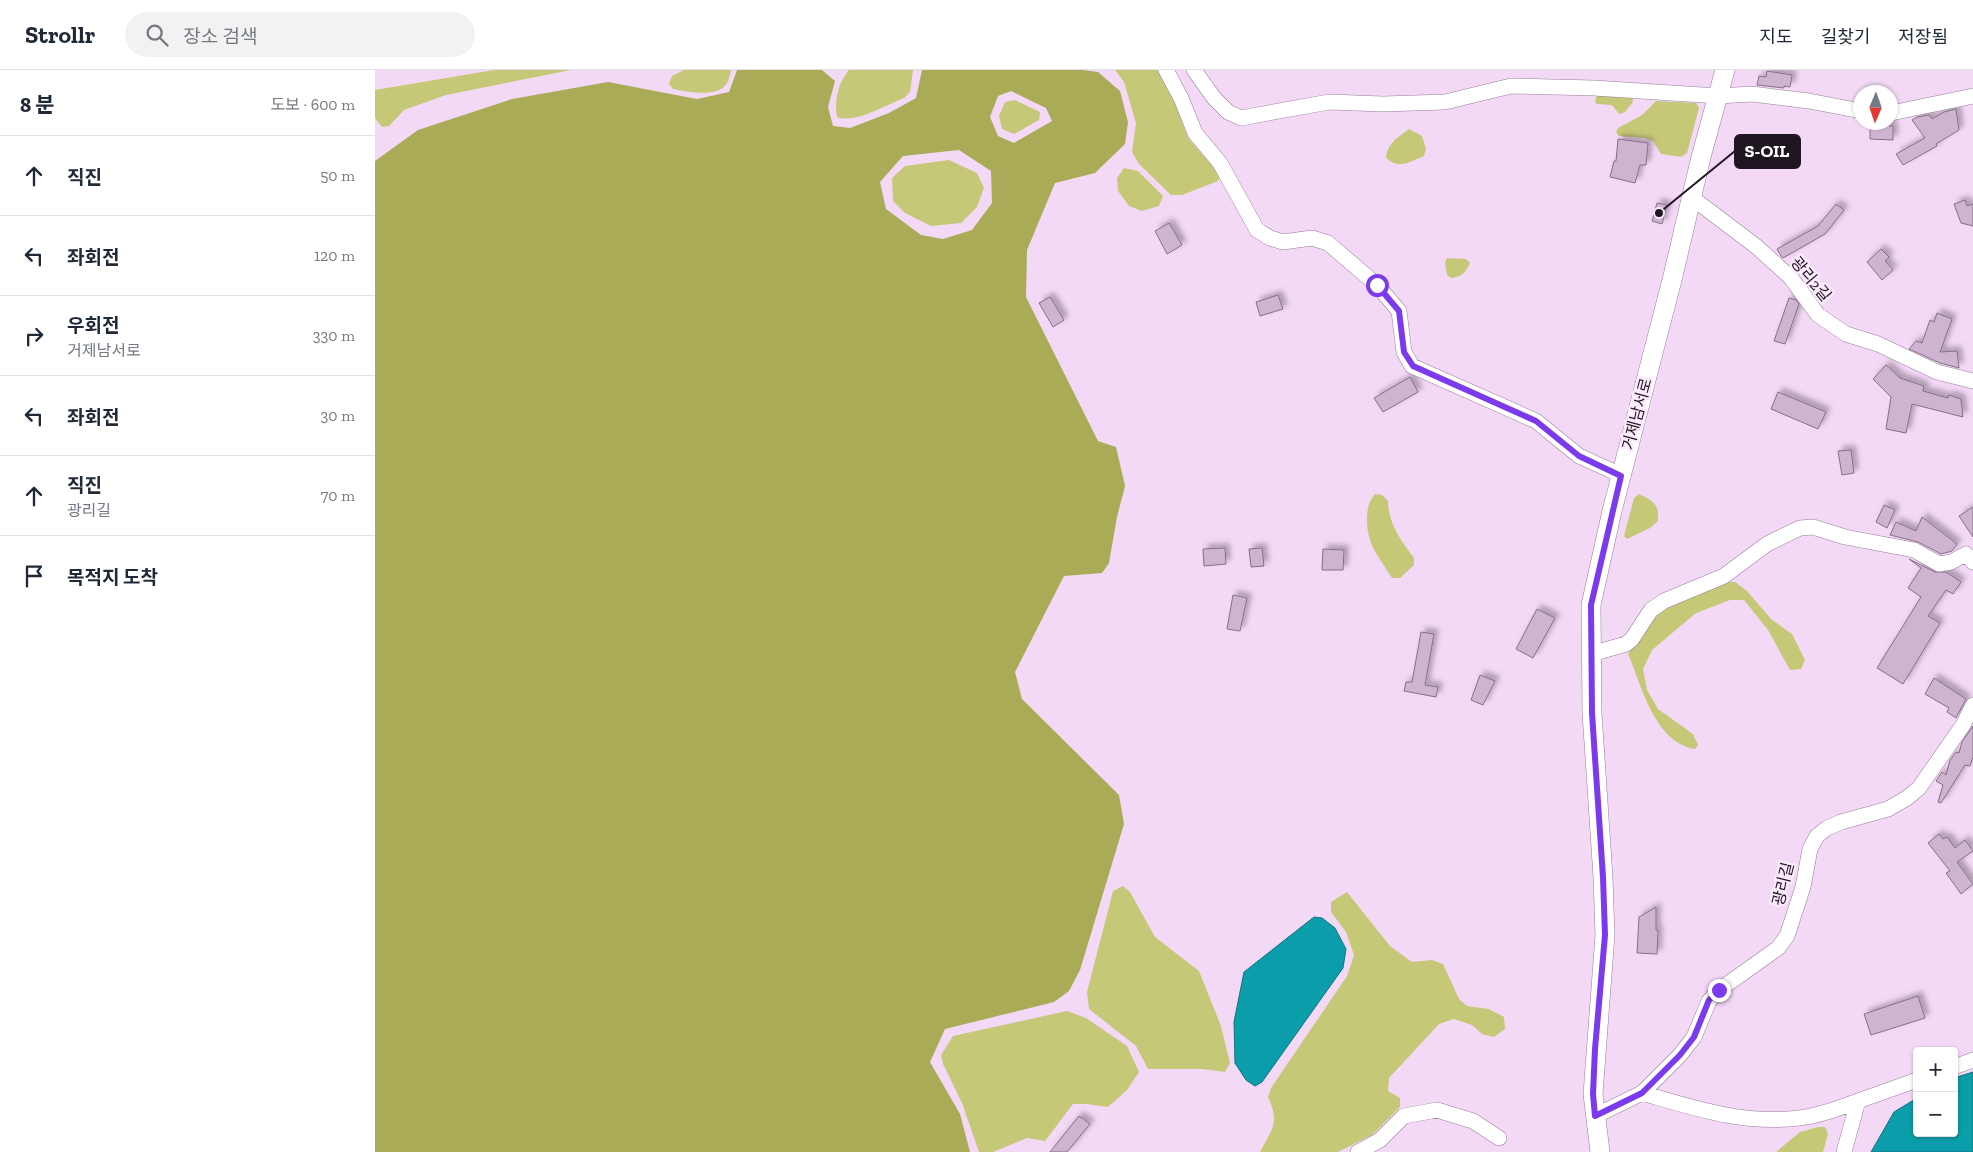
<!DOCTYPE html>
<html lang="ko">
<head>
<meta charset="utf-8">
<style>
	body { margin:0; font-family:"Zilla Slab","Noto Sans KR",serif; background:#f2f2f3; color:#1f2937 }
	.controls { position:absolute; right:15px; bottom:15px; display:grid; overflow:hidden; border-radius:5px; box-shadow:0 1px 4px #0004 }
	.controls button { width:45px; height:45px; display:grid; place-items:center; padding:0; border:0; border-bottom:1px solid #e0e1e3; background:#fff; color:#1f2937; font:25px sans-serif }
	.compass { position:absolute; left:1478px; top:15px; width:45px; height:45px; border-radius:50%; background:#fff; box-shadow:0 1px 4px #0004; rotate:182deg }
	.stop { position:absolute; width:15px; height:15px; margin:-11px; border:4px solid #7c3aed; border-radius:50%; background:#fff }
	.stop.end { background:#7c3aed; border-color:#fff; box-shadow:0 1px 5px #0008 }
	.list { margin:0; padding:0; list-style:none }
	h2 { display:flex; justify-content:space-between; align-items:center; height:65px; margin:0; padding:0 20px; font-size:21px }
	h2 small { font-size:16px; font-weight:400; color:#747a83 }
	.list li { display:grid; grid-template-columns:32px 1fr auto; gap:15px; align-items:center; box-sizing:border-box; height:80px; padding:0 20px; border-top:1px solid #e0e1e3 }
	.list b { display:block; font-size:19px; white-space:nowrap }
	.list p { margin:0; font-size:16px; white-space:nowrap; color:#747a83 }
	.list em { font-size:16px; font-style:normal; color:#747a83 }
	.icon { flex:none; width:28px; height:28px; fill:none; stroke:currentColor; stroke-width:2; stroke-linecap:round; stroke-linejoin:round }
	.map { position:relative; flex:none; width:1598px; height:1082px; overflow:hidden }
	header { display:flex; align-items:center; gap:30px; box-sizing:border-box; height:70px; padding:0 25px; background:#fff; border-bottom:1px solid #e0e1e3 }
	header strong { font-size:24px }
	nav { display:flex; gap:28px; margin-inline-start:auto; font-size:18px }
	.search { width:350px; height:45px; background:#f2f2f3; display:flex; align-items:center; gap:12px; box-sizing:border-box; padding:0 18px; border-radius:28px; color:#747a83; font-size:19px }
	main { display:flex }
	aside { flex:1; background:#fff }
	.map>svg:first-child { display:block }
	.green { fill:#c5c877 }
	.forest { fill:#a9ab57; fill-rule:evenodd }
	.water { fill:#0b9daa; stroke:#117481 }
	.building { fill:#ceb4d0; stroke:#866e88; filter:url(#shadow) }
	.lines { fill:none; stroke-linecap:round; stroke-linejoin:round }
	.minor-casing { stroke:#977e99; stroke-width:16 }
	.major-casing { stroke:#977e99; stroke-width:20 }
	.minor { stroke:#fff; stroke-width:15 }
	.major { stroke:#fff; stroke-width:19 }
	.route { stroke:#7c3aed; stroke-width:6 }
	.labels { text-anchor:middle; dominant-baseline:central; stroke-width:5; stroke-linejoin:round; paint-order:stroke }
	.street-label { font-size:16px; fill:#201621; stroke:#fbeafc }
	.leader { fill:none; stroke:#201621; stroke-width:2 }
	.callout-dot { fill:#201621; stroke:#fbeafc; stroke-width:2 }
	.callout { fill:#201621; stroke:#201621; stroke-width:2 }
	.callout-label { font-size:18px; text-anchor:middle; font-weight:bold; fill:#fff }
</style>
</head>
<body>
<header>
<strong>Strollr</strong>
<div class="search"><svg class="icon" aria-label="search" viewBox="0 0 24 24"><circle cx="10" cy="10" r="6"/><path d="M15 15l6 6"/></svg>장소 검색</div>
<nav><a>지도</a><a>길찾기</a><a>저장됨</a></nav>
</header>
<main>
<aside>
<h2>8 분<small>도보 · 600 m</small></h2>
<ul class="list">
<li><svg class="icon" aria-label="ahead" viewBox="0 0 24 24"><path d="M12 20V5M6 11l6-6 6 6"/></svg><div><b>직진</b></div><em>50 m</em></li>
<li><svg class="icon" aria-label="left" viewBox="0 0 24 24"><path d="M17 20v-9H6M10 6l-5 5 5 5"/></svg><div><b>좌회전</b></div><em>120 m</em></li>
<li><svg class="icon" aria-label="right" viewBox="0 0 24 24"><path d="M7 20v-9h11M14 6l5 5-5 5"/></svg><div><b>우회전</b><p>거제남서로</p></div><em>330 m</em></li>
<li><svg class="icon" aria-label="left" viewBox="0 0 24 24"><path d="M17 20v-9H6M10 6l-5 5 5 5"/></svg><div><b>좌회전</b></div><em>30 m</em></li>
<li><svg class="icon" aria-label="ahead" viewBox="0 0 24 24"><path d="M12 20V5M6 11l6-6 6 6"/></svg><div><b>직진</b><p>광리길</p></div><em>70 m</em></li>
<li><svg class="icon" aria-label="arrive" viewBox="0 0 24 24"><path d="M6 21V4h12l-3 4 3 4H6"/></svg><div><b>목적지 도착</b></div></li>
</ul>
</aside>
<div class="map">
<svg width="1598" height="1082" viewBox="0 0 1598 1082">
	<defs>
		<filter id="shadow"><feDropShadow dx="4.5" dy="-4.5" stdDeviation="2.5" flood-color="#0004"/></filter>
	</defs>
	<rect width="100%" height="100%" fill="#f4d9f6"/>
	<!-- green -->
	<path class="green" d="M119,0H196L71,25L29,40L14,56L7,57L0,48V20Z
		M309,0H355L356,1C355,5 354,10 352,13C344,28 312,22 298,19L294,14L297,6Z
		M474,0H538L535,22L529,28C511,35 480,54 462,47C459,31 463,13 474,0Z
		M740,0H782L798,27L813,68L845,105L843,111L807,125H796L764,94L757,82L761,53L749,12Z
		M1222,25L1257,27L1258,32L1250,42L1244,44L1237,35L1222,34L1220,32Z
		M640,30L665,42L664,50L639,64L627,59L624,46L630,32Z
		M1281,31L1321,33L1324,38L1312,83L1306,87L1286,84L1278,71L1270,68L1244,66L1241,62L1243,58L1267,45Z
		M1034,59L1047,66L1051,79L1049,86C1033,92 1026,100 1011,88C1012,74 1023,67 1034,59Z
		M574,90L602,103L609,118L602,137L586,153L556,156L530,143L518,131L517,108L530,96Z
		M749,98L763,101L788,126L784,136L767,141L754,136L743,121L742,108Z
		M1072,188L1091,189L1095,193C1091,202 1087,207 1076,208L1072,205L1070,192Z
		M1000,424L1007,425L1013,431C1014,455 1025,469 1039,488V495L1025,508H1017C1003,485 991,474 992,446C993,436 994,432 1000,424Z
		M1264,424C1279,432 1284,433 1283,451L1275,458L1252,469L1249,466L1259,428Z
		M1349,512H1360L1372,521L1396,549L1417,564L1430,590L1426,599L1415,600L1393,560L1369,530H1355L1321,543L1277,580L1268,599L1272,620L1283,639L1318,664L1323,675L1320,679C1279,672 1267,616 1253,584L1280,544L1292,535Z
		M748,816L755,822L780,867L824,901L846,956L855,993L850,1002L828,999H773L761,976L714,939L712,922L738,821Z
		M972,822L1015,876L1037,892L1057,890L1068,894L1084,929L1092,936L1114,939L1129,947L1130,959L1119,967L1107,964L1097,955L1079,949L1064,954L1014,1008L1013,1021L1025,1028V1037L997,1065L963,1082H885C897,1059 905,1053 893,1027L896,1018L972,906L979,885L971,862L956,842V832Z
		M692,941L711,948L752,976L764,1002L752,1020L733,1037L712,1034H698L670,1071L652,1068L618,1082H604L587,1033L568,994L566,985L578,966Z
		M1443,1057H1450L1453,1064L1448,1082H1401L1425,1062Z"/>
	<!-- forest -->
	<path class="forest" d="M362,0H447L460,11L453,37L458,56L475,58L514,43L541,28L547,0H708L723,2L745,21L753,52L750,74L720,103L680,113L652,180L651,227L723,371L741,377L750,416L742,447L734,493L727,503L689,506L640,602L647,629L744,725L749,754L705,900L694,921L679,932L570,959L555,992L585,1044L595,1082H0V91L43,60L137,29L233,12L322,29L354,22ZM636,21L671,38L677,51L639,73L623,66L615,47L623,26ZM584,80L616,101L617,133L597,160L568,169L546,165L511,139L505,112L528,86Z"/>
	<!-- water -->
	<path class="water" d="M939,847L947,848L960,858L971,879L968,898L887,1012L880,1016L871,1010L860,993L859,952L869,902Z
		M1598,1002V1082H1496L1519,1042L1542,1028V1063H1579V1008Z"/>
	<!-- building -->
	<path class="building" d="M1392,1L1417,5L1415,17L1409,16V18L1382,15L1384,6L1391,7Z
		M1581,39L1584,60L1561,74L1562,76L1528,95L1521,84L1550,68L1537,50L1542,47L1554,45L1557,49L1569,42Z
		M1495,52H1514V56H1518V70L1495,69Z
		M1243,69L1273,73L1271,95H1265L1260,113L1235,107L1239,91H1241Z
		M1590,130L1592,136L1598,134V156L1586,153L1579,134Z
		M1282,133L1292,135L1287,154L1277,151Z
		M1461,134L1469,140L1450,164L1408,188L1406,186L1402,179L1443,156Z
		M794,153L807,175L792,184L780,161Z
		M1506,179L1514,187L1510,191L1518,200L1507,210L1492,192Z
		M903,225L908,239L885,246L881,232Z
		M675,227L689,250L678,257L664,233Z
		M1414,228L1421,230L1424,234L1410,274L1399,271Z
		M1562,243L1577,249L1565,282L1582,281L1584,298L1565,293L1534,279L1541,271L1547,273L1555,250L1559,252Z
		M1511,295L1525,308L1549,316L1548,321L1573,328L1574,325L1586,329L1588,347L1537,334L1531,363L1511,359L1516,327L1498,309Z
		M1035,307L1043,322L1008,342L999,328Z
		M1403,322L1451,342L1443,359L1396,339Z
		M1476,380L1479,403L1467,405L1463,381Z
		M1509,435L1520,440L1512,458L1501,452Z
		M1598,437V467L1584,446Z
		M1547,447L1582,474L1577,481L1566,484L1543,472L1515,465L1521,452L1541,461Z
		M850,478L851,494L829,496L828,479Z
		M887,478L889,496L876,497L874,479Z
		M948,479L969,480L968,500H947Z
		M1534,489L1560,502H1571L1586,512L1578,524L1571,520L1553,546L1565,553L1528,614L1502,598L1546,527L1533,518L1546,498Z
		M858,525L872,528L865,561L852,559Z
		M1162,539L1180,548L1158,588L1141,579Z
		M1046,562L1059,564L1050,615L1063,617L1061,627L1029,621L1031,612H1037Z
		M1105,605L1120,611L1108,635L1096,630Z
		M1559,608L1591,629L1581,648L1572,642L1574,638L1550,624Z
		M1598,656V687L1595,696L1590,695L1566,733L1563,732L1568,715L1561,711L1567,702L1571,705L1575,690L1581,682L1584,683L1587,672Z
		M1564,764L1568,769L1572,767L1580,778L1590,770L1598,781L1582,792L1598,814L1586,824L1571,803L1575,801L1553,773Z
		M1281,837V860L1283,861L1282,884L1262,883L1264,847Z
		M1543,926L1550,948L1496,965L1489,944Z
		M704,1046L715,1054L692,1082H675Z"/>
	<g class="lines">
		<!-- minor casing -->
		<g class="minor-casing">
			<path id="minor" d="M791,0L806,28L820,63L845,93L882,160L895,168L908,172L937,168L953,173L1002,215L1024,241L1029,282L1037,296L1161,351L1204,386L1246,405
				M819,0L839,28L853,42L866,48L954,32L1008,34L1070,32L1136,16L1219,18L1343,26L1377,24L1434,31L1486,41
				M1516,43L1598,26
				M1316,127L1382,177L1416,208L1443,245L1471,264L1503,274L1562,302L1598,311
				M1216,584L1251,574L1257,569L1276,540L1289,531L1349,506L1392,474L1425,458L1438,457L1470,467L1539,480L1564,494L1576,492L1591,484L1598,492
				M1579,997L1598,990
				M1267,1023L1305,985L1319,967L1334,931L1344,920L1403,878L1412,866L1428,817L1435,779L1442,766L1452,758L1466,752L1513,739L1532,728L1544,718L1588,655L1598,635
				M1220,1046L1267,1023C1319,1038 1369,1055 1424,1048C1444,1046 1465,1038 1483,1031
				M983,1082L1005,1070L1029,1046L1062,1040L1098,1051L1124,1068
				M1469,1082L1483,1031L1542,1010"/>
		</g>
		<!-- major casing -->
		<g class="major-casing">
			<path id="major" d="M1225,1082L1218,1024L1230,865L1228,807L1217,643L1216,535L1237,441L1297,210L1326,87L1350,0"/>
		</g>
		<!-- minor -->
		<use href="#minor" class="minor"/>
		<!-- major -->
		<use href="#major" class="major"/>
	</g>
	<g class="lines">
		<!-- route -->
		<path class="route" d="M1002,215L1024,241L1029,282L1038,296L1161,351L1204,386L1246,406L1216,535L1217,643L1228,807L1230,865L1220,979L1218,1024L1220,1046L1267,1023L1305,985L1319,967L1334,930L1344,920"/>
	</g>
	<g class="labels">
		<!-- street labels -->
		<g class="street-label">
			<text transform="translate(1436 209) rotate(50)">광리2길</text>
			<text transform="translate(1262 344) rotate(-75)">거제남서로</text>
			<text transform="translate(1408 814) rotate(-76)">광리길</text>
		</g>
	</g>
	<!-- callouts -->
	<path class="leader" d="M1284 143L1360 81"/>
	<circle class="callout-dot" cx="1284" cy="143" r="5"/>
	<rect class="callout" x="1360" y="65" width="65" height="33" rx="5"/>
	<g class="callout-label">
		<text x="1392" y="87">S-OIL</text>
	</g>
</svg>
<div class="controls">
<button>+</button>
<button>−</button>
</div>
<svg class="compass" viewBox="-18 -18 36 36"><path d="M0-13l5 13h-10z" fill="#e53935"/><path d="M0 13l5-13h-10z" fill="#747a83"/></svg>
<div class="stop" style="left:1002px;top:215px"></div>
<div class="stop end" style="left:1344px;top:920px"></div>
</div>
</main>
</body>
</html>
